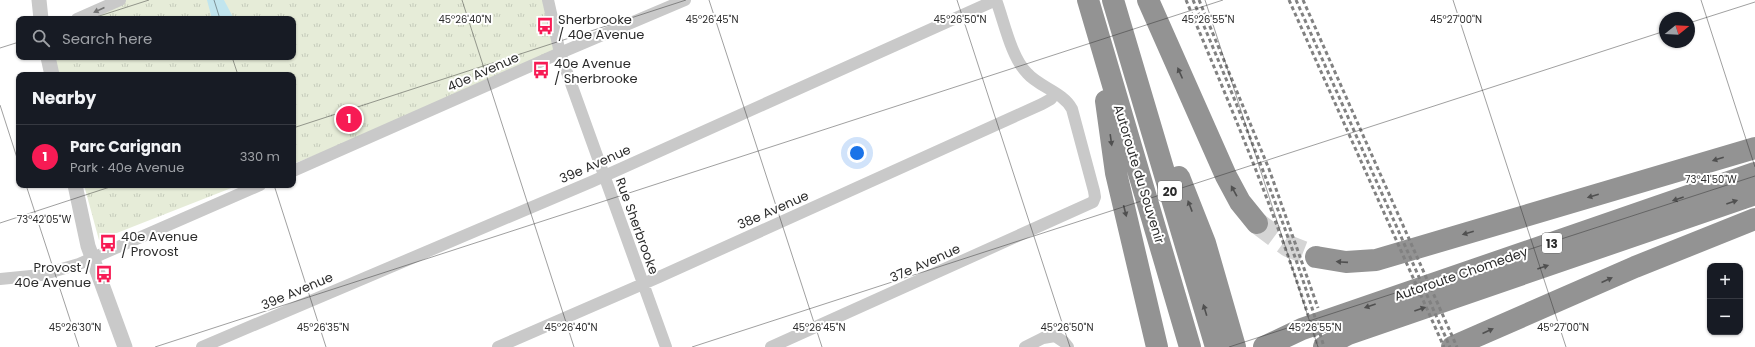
<!DOCTYPE html>
<html lang="en">
<head>
<meta charset="utf-8">
<style>
	body { margin:0; font-family:Poppins,sans-serif; background:#20242c; color:#f1f3f6 }
	.controls { position:absolute; right:12px; bottom:12px; display:grid; overflow:hidden; border-radius:8px; box-shadow:0 1px 3px #0004 }
	.controls button { width:36px; height:36px; display:grid; place-items:center; padding:0; border:0; border-bottom:1px solid #363941; background:#171b24; color:#f1f3f6; font:20px sans-serif }
	.compass { position:absolute; left:1659px; top:12px; width:36px; height:36px; border-radius:50%; background:#171b24; box-shadow:0 1px 3px #0004; rotate:72deg }
	.you { position:absolute; left:857px; top:153px; width:14px; height:14px; margin:-10px; border:3px solid #fff; border-radius:50%; background:#1a73e8; box-shadow:0 0 0 6px #1a73e833 }
	.badge { display:grid; place-items:center; width:26px; height:26px; border-radius:50%; background:#f71b54; color:#fff; font-size:13px; font-weight:700 }
	.pin { position:absolute; translate:-50% -50%; border:2px solid #fff; box-shadow:0 1px 4px #0006 }
	.list { margin:0; padding:0; list-style:none }
	h2 { display:flex; justify-content:space-between; align-items:center; height:52px; margin:0; padding:0 16px; font-size:17px }
	h2 small { font-size:13px; font-weight:400; color:#9ea1a6 }
	.list li { display:grid; grid-template-columns:26px 1fr auto; gap:12px; align-items:center; box-sizing:border-box; height:64px; padding:0 16px; border-top:1px solid #363941 }
	.list b { display:block; font-size:15px; white-space:nowrap }
	.list p { margin:0; font-size:13px; white-space:nowrap; color:#9ea1a6 }
	.list em { font-size:13px; font-style:normal; color:#9ea1a6 }
	.icon { flex:none; width:22px; height:22px; fill:none; stroke:currentColor; stroke-width:2; stroke-linecap:round; stroke-linejoin:round }
	.map { position:relative; flex:none; width:1755px; height:347px; overflow:hidden }
	.search { position:absolute; background:#171b24; box-shadow:0 1px 3px #0004; left:16px; top:16px; width:280px; height:44px; display:flex; align-items:center; gap:10px; box-sizing:border-box; padding:0 14px; border-radius:8px; color:#9ea1a6; font-size:15px }
	.panel { position:absolute; background:#171b24; box-shadow:0 1px 3px #0004; left:16px; top:72px; width:280px; height:116px; border-radius:8px }
	.map>svg:first-child { display:block }
	.park { fill:url(#park-tufts) }
	.water { fill:#c1e5ee }
	.lines { fill:none; stroke-linecap:round; stroke-linejoin:round }
	.motorway-tunnel { stroke:#d5d5d5; stroke-width:22; stroke-dasharray:22 11; stroke-linecap:butt }
	.minor { stroke:#c9c9c9; stroke-width:12 }
	.tertiary { stroke:#c9c9c9; stroke-width:15 }
	.motorway { stroke:#939393; stroke-width:22 }
	.rail { stroke:#818181; stroke-width:3; stroke-dasharray:4 3; stroke-linecap:butt }
	.oneway { fill:#737373 }
	.oneway2 { fill:#505050 }
	.ticks { fill:none; stroke:#2c2c2c; stroke-width:1; stroke-opacity:0.45 }
	.labels { text-anchor:middle; dominant-baseline:central; stroke-width:4; stroke-linejoin:round; paint-order:stroke }
	.shield { fill:#fff; stroke:#6b6b6b; stroke-width:1 }
	.shield-label { font-size:12px; font-weight:bold; fill:#2c2c2c }
	.poi-label { font-size:13px; fill:#2c2c2c; stroke:#fff; text-anchor:start }
	.street-label { font-size:13px; fill:#2c2c2c; stroke:#fff }
	.ticks-label { font-size:10px; text-anchor:middle; fill:#2c2c2c; stroke:#fff; stroke-width:4; stroke-linejoin:round; paint-order:stroke }
</style>
</head>
<body>
<div class="map">
<svg width="1755" height="347" viewBox="0 0 1755 347">
	<defs>
		<pattern id="park-tufts" width="24" height="20" patternUnits="userSpaceOnUse"><rect width="24" height="20" fill="#e6ecd8"/><path d="M3 7l-1-3M5 7V3M7 7l1-3M15 17l-1-3M17 17v-4M19 17l1-3" fill="none" stroke="#c5cbba"/></pattern>
	</defs>
	<rect width="100%" height="100%" fill="#fff"/>
	<!-- park -->
	<path class="park" d="M123,0H548L559,59L293,164V75H56L51,57H293V19H81Z
		M84,185H239L99,240Z"/>
	<!-- water -->
	<path class="water" d="M207,0H224L234,19H212Z"/>
	<g class="lines">
		<!-- motorway-tunnel -->
		<path class="motorway-tunnel" d="M1257,223L1288,246L1316,257"/>
		<!-- minor -->
		<path class="minor" d="M548,0L560,53L666,347
			M77,19L120,0
			M293,171L560,53L685,0
			M0,279L41,275L79,264L260,185
			M202,347L591,182L996,0C1004,21 1011,57 1027,73C1039,87 1063,92 1072,109L1094,191L1095,197L1093,202L771,347
			M498,347L659,277L1042,104L1051,99L1055,93
			M1025,347L1043,338L1055,336L1064,342L1068,347"/>
		<!-- tertiary -->
		<path class="tertiary" d="M39,0L41,19
			M48,57L52,75
			M75,185L88,246L125,347"/>
		<!-- motorway -->
		<path class="motorway" d="M1088,0L1190,347
			M1113,0L1216,347
			M1148,0L1226,176L1240,202L1257,223
			M1106,101L1116,173L1157,347
			M1179,177L1205,243L1235,347
			M1316,257L1346,262L1376,260L1755,148
			M1264,347L1302,329L1755,173
			M1324,347L1348,334L1755,194
			M1452,347L1635,267L1755,219"/>
		<!-- rail -->
		<path class="rail" d="M1186,0C1234,114 1282,228 1318,347
			M1193,0C1241,114 1289,228 1324,347
			M1199,0L1269,169L1318,308
			M1289,0L1444,347
			M1296,0L1450,347
			M1303,0L1457,347"/>
	</g>
	<!-- one-way arrows -->
	<defs><path id="oneway-solid" d="M-6-.8H1V-3.2L6.5 0L1 3.2V.8H-6Z"/></defs>
	<use class="oneway" href="#oneway-solid" transform="translate(99 10) rotate(156)"/>
	<g class="oneway2">
		<use href="#oneway-solid" transform="translate(1180 73) rotate(-114)"/>
		<use href="#oneway-solid" transform="translate(1111 140) rotate(82)"/>
		<use href="#oneway-solid" transform="translate(1718 159) rotate(163)"/>
		<use href="#oneway-solid" transform="translate(1234 191) rotate(-119)"/>
		<use href="#oneway-solid" transform="translate(1593 196) rotate(164)"/>
		<use href="#oneway-solid" transform="translate(1678 199) rotate(161)"/>
		<use href="#oneway-solid" transform="translate(1732 202) rotate(-19)"/>
		<use href="#oneway-solid" transform="translate(1190 206) rotate(-111)"/>
		<use href="#oneway-solid" transform="translate(1125 211) rotate(76)"/>
		<use href="#oneway-solid" transform="translate(1468 233) rotate(164)"/>
		<use href="#oneway-solid" transform="translate(1342 262) rotate(-176)"/>
		<use href="#oneway-solid" transform="translate(1543 267) rotate(-19)"/>
		<use href="#oneway-solid" transform="translate(1607 280) rotate(-24)"/>
		<use href="#oneway-solid" transform="translate(1370 306) rotate(161)"/>
		<use href="#oneway-solid" transform="translate(1420 309) rotate(-19)"/>
		<use href="#oneway-solid" transform="translate(1205 310) rotate(-107)"/>
		<use href="#oneway-solid" transform="translate(1488 331) rotate(-24)"/>
	</g>
	<!-- ticks -->
	<path class="ticks" d="M214,0L220,19M462,0L574,347M709,0L822,347M957,0L1070,347M1205,0L1318,347M1453,0L1566,347M1701,0L1755,167M90,19L149,0M1689,23L1755,2M0,48L19,42M232,57L238,75M0,105L19,164M293,128L686,0M26,185L79,347M274,185L326,347M0,223L116,185M155,347L1223,0M692,347L1665,31M1229,347L1755,176"/>
	<!-- icons -->
	<defs>
		<g id="bus-bare" transform="scale(1.38)"><path d="M-5-6H5V4H4V6H2V4H-2V6H-4V4H-5ZM-3.5-4V0h7V-4ZM-3.5 1.2v1.5H-2V1.2ZM2 1.2v1.5H3.5V1.2Z" fill="#f71b54" stroke="#fff" stroke-width="2.5" paint-order="stroke"/></g>
	</defs>
	<g fill-rule="evenodd">
		<use href="#bus-bare" x="545" y="26"/>
		<use href="#bus-bare" x="541" y="70"/>
		<use href="#bus-bare" x="108" y="243"/>
		<use href="#bus-bare" x="104" y="274"/>
	</g>
	<g class="labels">
		<!-- shield labels -->
		<g class="shield">
			<rect x="1158" y="181" width="24" height="20" rx="3"/>
			<rect x="1542" y="233" width="20" height="20" rx="3"/>
		</g>
		<g class="shield-label">
			<text x="1170" y="191">20</text>
			<text x="1552" y="243">13</text>
		</g>
		<!-- poi labels -->
		<g class="poi-label">
			<text x="558" y="19">Sherbrooke<tspan x="558" dy="15">/ 40e Avenue</tspan></text>
			<text x="554" y="63">40e Avenue<tspan x="554" dy="15">/ Sherbrooke</tspan></text>
			<text x="121" y="236">40e Avenue<tspan x="121" dy="15">/ Provost</tspan></text>
			<text x="91" y="267" text-anchor="end">Provost /<tspan x="91" dy="15">40e Avenue</tspan></text>
		</g>
		<!-- street labels -->
		<g class="street-label">
			<text transform="translate(483 72) rotate(-24)">40e Avenue</text>
			<text transform="translate(595 164) rotate(-24)">39e Avenue</text>
			<text transform="translate(1139 174) rotate(73)">Autoroute du Souvenir</text>
			<text transform="translate(773 210) rotate(-24)">38e Avenue</text>
			<text transform="translate(637 226) rotate(70)">Rue Sherbrooke</text>
			<text transform="translate(925 263) rotate(-24)">37e Avenue</text>
			<text transform="translate(1461 274) rotate(-19)">Autoroute Chomedey</text>
			<text transform="translate(297 291) rotate(-23)">39e Avenue</text>
		</g>
	</g>
	<g class="ticks-label">
		<text x="465" y="23">45°26'40"N</text>
		<text x="712" y="23">45°26'45"N</text>
		<text x="960" y="23">45°26'50"N</text>
		<text x="1208" y="23">45°26'55"N</text>
		<text x="1456" y="23">45°27'00"N</text>
		<text x="1711" y="183">73°41'50"W</text>
		<text x="44" y="223">73°42'05"W</text>
		<text x="75" y="331">45°26'30"N</text>
		<text x="323" y="331">45°26'35"N</text>
		<text x="571" y="331">45°26'40"N</text>
		<text x="819" y="331">45°26'45"N</text>
		<text x="1067" y="331">45°26'50"N</text>
		<text x="1315" y="331">45°26'55"N</text>
		<text x="1563" y="331">45°27'00"N</text>
	</g>
</svg>
<div class="controls">
<button>+</button>
<button>−</button>
</div>
<svg class="compass" viewBox="-18 -18 36 36"><path d="M0-13l5 13h-10z" fill="#e53935"/><path d="M0 13l5-13h-10z" fill="#9ea1a6"/></svg>
<div class="you"></div>
<div class="pin badge" style="left:349px;top:119px">1</div>
<div class="search"><svg class="icon" aria-label="search" viewBox="0 0 24 24"><circle cx="10" cy="10" r="6"/><path d="M15 15l6 6"/></svg>Search here</div>
<section class="panel">
<h2>Nearby<small></small></h2>
<ul class="list">
<li><span class="badge">1</span><div><b>Parc Carignan</b><p>Park · 40e Avenue</p></div><em>330 m</em></li>
</ul>
</section>
</div>
</body>
</html>
